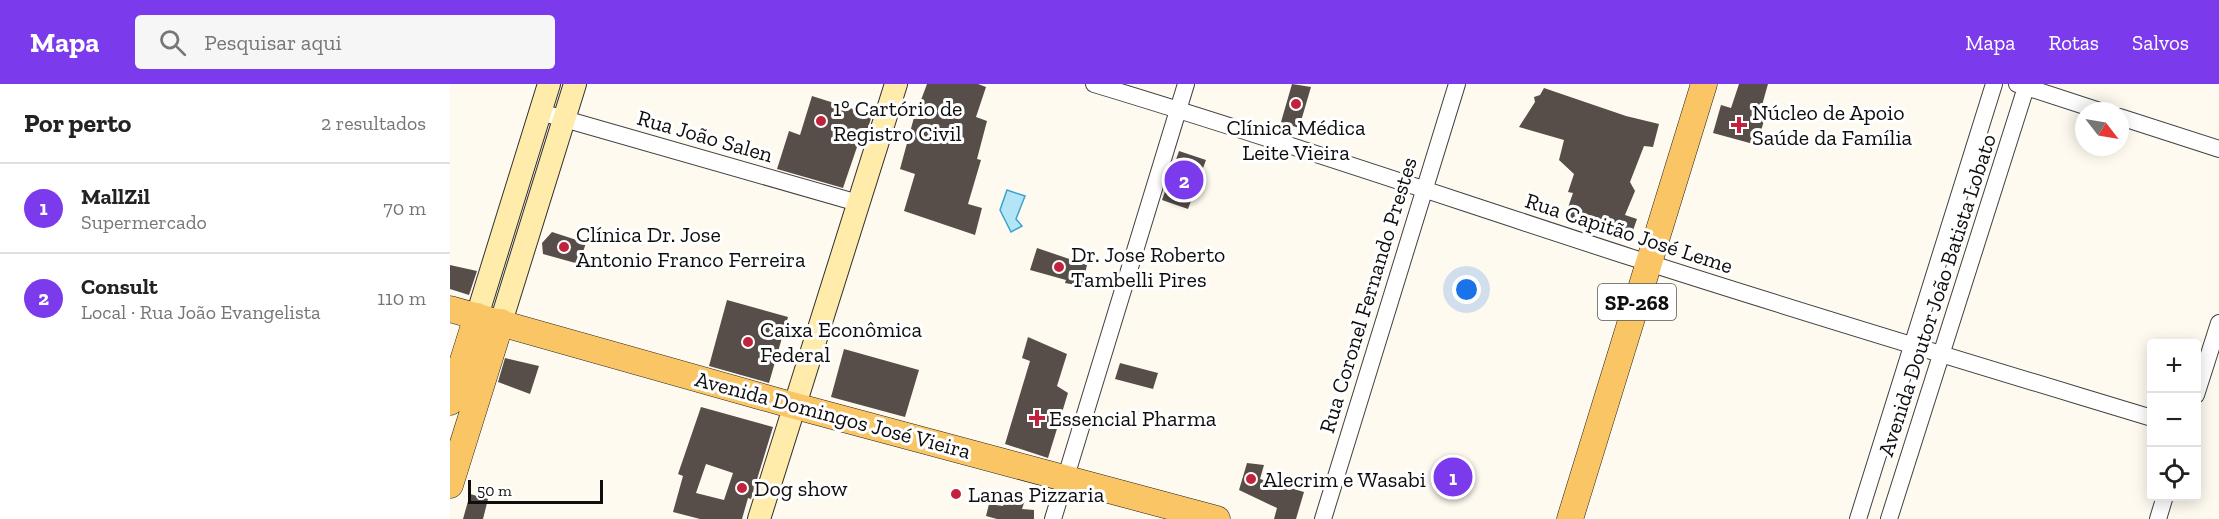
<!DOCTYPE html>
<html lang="pt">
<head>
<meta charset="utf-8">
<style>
	body { margin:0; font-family:"Zilla Slab",serif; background:#f6f6f6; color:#222 }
	.controls { position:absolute; right:18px; bottom:18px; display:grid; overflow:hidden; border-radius:6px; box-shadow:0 3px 15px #0003 }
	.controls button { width:54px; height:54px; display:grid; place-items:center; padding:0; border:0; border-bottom:2px solid #e0e0e0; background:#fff; color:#222; font:30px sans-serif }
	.compass { position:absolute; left:1625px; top:18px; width:54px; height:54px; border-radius:50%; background:#fff; box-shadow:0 3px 15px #0003; rotate:121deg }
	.scale { position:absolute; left:18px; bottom:15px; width:135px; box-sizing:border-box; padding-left:6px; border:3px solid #0e0e0e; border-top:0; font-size:16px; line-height:21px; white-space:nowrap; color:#0e0e0e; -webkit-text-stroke:4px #fff; paint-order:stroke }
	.you { position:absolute; left:1017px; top:206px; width:21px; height:21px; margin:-15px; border:4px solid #fff; border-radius:50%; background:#1a73e8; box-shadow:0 0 0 9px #1a73e833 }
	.badge { display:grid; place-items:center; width:39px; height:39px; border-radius:50%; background:#7c3aed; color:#fff; font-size:20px; font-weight:700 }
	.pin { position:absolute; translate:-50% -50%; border:3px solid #fff; box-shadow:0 2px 6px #0006 }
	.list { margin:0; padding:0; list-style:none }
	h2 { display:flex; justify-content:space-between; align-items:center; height:78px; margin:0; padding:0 24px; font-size:26px }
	h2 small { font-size:20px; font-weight:400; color:#767676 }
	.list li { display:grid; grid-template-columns:39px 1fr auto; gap:18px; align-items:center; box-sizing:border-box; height:90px; padding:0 24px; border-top:2px solid #e0e0e0 }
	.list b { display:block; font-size:22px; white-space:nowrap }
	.list p { margin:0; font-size:20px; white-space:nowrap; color:#767676 }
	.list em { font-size:20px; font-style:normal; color:#767676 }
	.icon { flex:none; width:33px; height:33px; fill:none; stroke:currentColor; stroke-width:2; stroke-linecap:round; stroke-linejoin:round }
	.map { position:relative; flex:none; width:1769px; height:435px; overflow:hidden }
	header { display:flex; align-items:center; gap:36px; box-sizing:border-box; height:84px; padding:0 30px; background:#7c3aed; color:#fff }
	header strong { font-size:28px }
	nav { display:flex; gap:33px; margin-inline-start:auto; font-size:21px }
	.search { width:420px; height:54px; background:#f6f6f6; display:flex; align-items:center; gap:15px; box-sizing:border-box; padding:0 21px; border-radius:6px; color:#767676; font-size:22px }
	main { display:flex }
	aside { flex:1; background:#fff }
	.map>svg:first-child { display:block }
	.water { fill:#b3e5f7; stroke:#39a4cf; stroke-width:1.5 }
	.building { fill:#574e4a; fill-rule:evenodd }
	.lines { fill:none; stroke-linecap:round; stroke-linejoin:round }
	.minor-casing { stroke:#414141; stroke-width:18 }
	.secondary-casing { stroke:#303030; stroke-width:24 }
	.primary-casing { stroke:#1f1f1f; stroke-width:27 }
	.minor { stroke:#fff; stroke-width:16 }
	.secondary { stroke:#ffecaa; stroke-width:22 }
	.primary { stroke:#fac564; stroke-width:26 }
	.poi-dot { fill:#c1233c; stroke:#fff; stroke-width:2 }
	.labels { text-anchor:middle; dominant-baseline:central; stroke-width:6; stroke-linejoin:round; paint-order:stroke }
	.shield { fill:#fff; stroke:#565656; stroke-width:1.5 }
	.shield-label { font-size:21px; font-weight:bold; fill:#0e0e0e }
	.poi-label { font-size:22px; fill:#0e0e0e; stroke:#fff; text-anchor:start }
	.street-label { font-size:22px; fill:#0e0e0e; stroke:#fff }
</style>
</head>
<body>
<header>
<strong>Mapa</strong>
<div class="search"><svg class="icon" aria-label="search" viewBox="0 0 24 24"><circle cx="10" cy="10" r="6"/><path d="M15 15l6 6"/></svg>Pesquisar aqui</div>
<nav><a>Mapa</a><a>Rotas</a><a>Salvos</a></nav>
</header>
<main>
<aside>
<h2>Por perto<small>2 resultados</small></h2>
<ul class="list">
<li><span class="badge">1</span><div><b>MallZil</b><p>Supermercado</p></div><em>70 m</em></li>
<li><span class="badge">2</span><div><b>Consult</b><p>Local · Rua João Evangelista</p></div><em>110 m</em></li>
</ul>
</aside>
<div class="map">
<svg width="1769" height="435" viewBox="0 0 1769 435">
	<rect width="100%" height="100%" fill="#fffaef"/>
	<!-- water -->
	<path class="water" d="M557,106L575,112L566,135L572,142L561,148L550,126Z"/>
	<!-- building -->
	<path class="building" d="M477,0H528L536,3L526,33L537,37L527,75L531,76L518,120L532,124L525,151L454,127L465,90L450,85L469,15L471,16Z
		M842,0L861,3L849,44L831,38Z
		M1289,0H1318L1309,32L1315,33L1307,61L1263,49L1271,21L1281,24Z
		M1094,4L1176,32L1209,40L1203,63L1194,62L1180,98L1185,107L1175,131L1187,135L1180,155L1114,135L1123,109L1118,108L1124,90L1109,76L1114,56L1069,43L1085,18L1084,13L1090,11Z
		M362,12L422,31L412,64L407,63L393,104L327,85L339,47L350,51Z
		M729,67L756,76L738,125L712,116Z
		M102,148L136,159L129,180L93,170L92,159Z
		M587,164L637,181L632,202L615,199L616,196L580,186Z
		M0,181L27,187L19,211L0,205Z
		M277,216L338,233L319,299L259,282Z
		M578,253L617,270L607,302L618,309L598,374L555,360L580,277L572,274Z
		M394,265L469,286L455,333L381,313Z
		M55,274L89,282L80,310L48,298Z
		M670,279L708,289L703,305L665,295Z
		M251,323L323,343L301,415L298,414L292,435H250L223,428L233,392L228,390ZM256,380L283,389L274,416L246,409Z
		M797,379L814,381L810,395L854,408L846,435H824L827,424L789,406Z
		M556,409L575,416L572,425L584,426V435H547L536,432L539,420L553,422Z
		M20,410L38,415L33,435H13Z"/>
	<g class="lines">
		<!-- minor casing -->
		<g class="minor-casing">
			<path id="minor" d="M644,0C824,54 1001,115 1180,173C1353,229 1527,281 1702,334
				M1567,0L1650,27
				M90,28L408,119
				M1670,33L1769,65
				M1746,311L1769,239
				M603,435L736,0
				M873,435L1007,0
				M1408,435L1544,0
				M1439,435L1577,0
				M1708,435L1715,412"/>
		</g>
		<!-- secondary casing -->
		<g class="secondary-casing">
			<path id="secondary" d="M27,232L99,0
				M51,238L125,0
				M309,435L446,0"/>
		</g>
		<!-- primary casing -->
		<g class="primary-casing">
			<path id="primary" d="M0,225L334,319L767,435
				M0,318L27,232
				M0,401L51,238
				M1120,435L1254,0"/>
		</g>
		<!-- minor -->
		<use href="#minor" class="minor"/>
		<!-- secondary -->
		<use href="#secondary" class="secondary"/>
		<!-- primary -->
		<use href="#primary" class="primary"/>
	</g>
	<!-- markers -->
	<g class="poi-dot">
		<circle cx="846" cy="20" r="6"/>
		<circle cx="371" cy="37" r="6"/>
		<path d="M1286 32h6v6h6v6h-6v6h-6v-6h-6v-6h6z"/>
		<circle cx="114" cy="163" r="6"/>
		<circle cx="609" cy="183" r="6"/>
		<circle cx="298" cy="258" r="6"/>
		<path d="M584 325h6v6h6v6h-6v6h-6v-6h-6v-6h6z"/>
		<circle cx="801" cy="395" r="6"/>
		<circle cx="292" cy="404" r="6"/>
		<circle cx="506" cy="410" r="6"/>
	</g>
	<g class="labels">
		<!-- shield labels -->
		<rect class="shield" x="1148" y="200" width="78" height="36" rx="4.5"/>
		<g class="shield-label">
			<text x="1187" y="218">SP-268</text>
		</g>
		<!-- poi labels -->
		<g class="poi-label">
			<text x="383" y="24">1° Cartório de<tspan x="383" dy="25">Registro Civil</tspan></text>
			<text x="1302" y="28">Núcleo de Apoio<tspan x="1302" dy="25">Saúde da Família</tspan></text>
			<text x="846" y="43" text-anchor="middle">Clínica Médica<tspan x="846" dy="25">Leite Vieira</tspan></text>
			<text x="126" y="150">Clínica Dr. Jose<tspan x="126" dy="25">Antonio Franco Ferreira</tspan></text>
			<text x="621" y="170">Dr. Jose Roberto<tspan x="621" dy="25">Tambelli Pires</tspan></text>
			<text x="310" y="245">Caixa Econômica<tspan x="310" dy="25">Federal</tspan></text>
			<text x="599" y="334">Essencial Pharma</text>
			<text x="813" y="395">Alecrim e Wasabi</text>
			<text x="304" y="404">Dog show</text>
			<text x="518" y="410">Lanas Pizzaria</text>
		</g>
		<!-- street labels -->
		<g class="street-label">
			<text transform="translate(255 52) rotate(16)">Rua João Salen</text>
			<text transform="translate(1179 149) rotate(18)">Rua Capitão José Leme</text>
			<text transform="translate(918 211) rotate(-73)">Rua Coronel Fernando Prestes</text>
			<text transform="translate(1487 211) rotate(-72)">Avenida Doutor João Batista Lobato</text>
			<text transform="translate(383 331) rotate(15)">Avenida Domingos José Vieira</text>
		</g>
	</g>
</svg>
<div class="controls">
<button>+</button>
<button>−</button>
<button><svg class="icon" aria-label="locate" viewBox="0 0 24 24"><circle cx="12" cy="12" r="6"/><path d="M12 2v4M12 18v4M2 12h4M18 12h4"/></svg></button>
</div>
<svg class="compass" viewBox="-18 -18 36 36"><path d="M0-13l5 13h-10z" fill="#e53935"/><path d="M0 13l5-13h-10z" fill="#767676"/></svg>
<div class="scale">50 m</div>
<div class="you"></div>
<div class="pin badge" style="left:1003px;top:393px">1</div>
<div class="pin badge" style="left:734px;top:96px">2</div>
</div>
</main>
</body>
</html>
